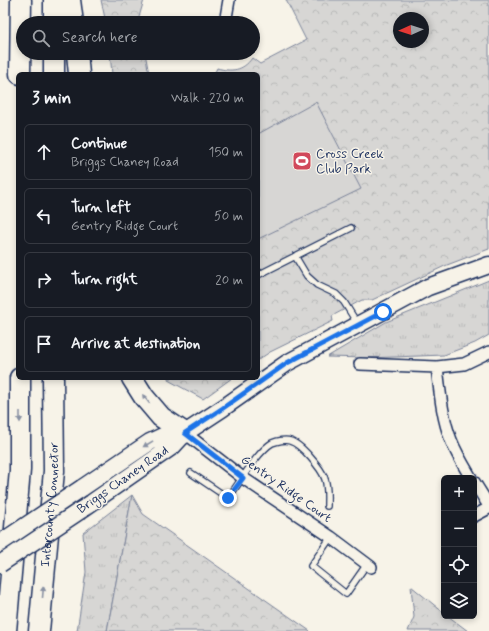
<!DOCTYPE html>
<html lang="en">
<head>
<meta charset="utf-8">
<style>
	body { margin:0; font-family:Mynerve,sans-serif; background:#20242c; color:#f1f3f6 }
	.controls { position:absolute; right:12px; bottom:12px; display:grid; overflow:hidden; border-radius:6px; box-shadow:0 2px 6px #0003 }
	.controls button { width:36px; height:36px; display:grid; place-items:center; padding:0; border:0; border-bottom:1px solid #363941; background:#171b24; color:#f1f3f6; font:20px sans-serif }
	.compass { position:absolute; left:393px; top:12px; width:36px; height:36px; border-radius:50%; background:#171b24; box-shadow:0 2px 6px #0003; rotate:267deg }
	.stop { position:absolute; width:12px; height:12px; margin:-9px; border:3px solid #1a73e8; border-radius:50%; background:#fff }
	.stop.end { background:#1a73e8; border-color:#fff; box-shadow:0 1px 4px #0008 }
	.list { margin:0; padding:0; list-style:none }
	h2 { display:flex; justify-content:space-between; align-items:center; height:52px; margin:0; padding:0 16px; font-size:17px }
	h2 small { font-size:13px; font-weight:400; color:#9ea1a6 }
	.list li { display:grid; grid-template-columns:26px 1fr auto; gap:12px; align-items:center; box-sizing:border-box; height:56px; margin:0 8px 8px; padding:0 8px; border:1px solid #363941; border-radius:6px }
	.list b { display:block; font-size:15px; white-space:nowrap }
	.list p { margin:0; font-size:13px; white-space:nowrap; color:#9ea1a6 }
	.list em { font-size:13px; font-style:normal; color:#9ea1a6 }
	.icon { flex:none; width:22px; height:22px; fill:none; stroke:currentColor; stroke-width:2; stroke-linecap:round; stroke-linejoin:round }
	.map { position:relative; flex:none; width:489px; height:631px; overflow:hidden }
	.search { position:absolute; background:#171b24; box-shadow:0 2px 6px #0003; left:16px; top:16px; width:244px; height:44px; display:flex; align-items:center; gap:10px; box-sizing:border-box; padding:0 14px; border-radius:22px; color:#9ea1a6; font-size:15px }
	.panel { position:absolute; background:#171b24; box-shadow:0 2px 6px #0003; left:16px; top:72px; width:244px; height:308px; border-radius:6px }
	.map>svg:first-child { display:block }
	.grass { fill:url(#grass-tufts); stroke:#798299 }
	.forest { fill:url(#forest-crowns); stroke:#798299; fill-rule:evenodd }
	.pitch { fill:#d7d6d4; stroke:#798299 }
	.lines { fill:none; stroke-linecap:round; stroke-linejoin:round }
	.lane-casing { stroke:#1b2f5e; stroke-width:8 }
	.street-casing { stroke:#1b2f5e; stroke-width:14 }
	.secondary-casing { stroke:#1b2f5e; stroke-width:19 }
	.highway-casing { stroke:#1b2f5e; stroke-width:23 }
	.lane { stroke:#f7f3e8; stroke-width:5.5 }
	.street { stroke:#f7f3e8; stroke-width:11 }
	.secondary { stroke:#f7f3e8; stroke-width:16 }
	.highway { stroke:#f7f3e8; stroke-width:20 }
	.secondary-bridge-casing { stroke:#1b2f5e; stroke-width:19; stroke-linecap:butt }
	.secondary-bridge { stroke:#f7f3e8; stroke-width:16 }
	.oneway { fill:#8991a3 }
	.route { stroke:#1a73e8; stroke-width:5 }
	.labels { text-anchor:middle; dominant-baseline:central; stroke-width:3; stroke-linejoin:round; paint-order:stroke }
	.poi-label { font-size:13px; fill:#1b2f5e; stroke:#f7f3e8; text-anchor:start }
	.street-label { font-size:13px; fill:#1b2f5e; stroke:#f7f3e8 }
</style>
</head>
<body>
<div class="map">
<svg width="489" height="631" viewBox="0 0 489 631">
	<defs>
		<pattern id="grass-tufts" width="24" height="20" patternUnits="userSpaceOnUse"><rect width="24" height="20" fill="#d7d6d4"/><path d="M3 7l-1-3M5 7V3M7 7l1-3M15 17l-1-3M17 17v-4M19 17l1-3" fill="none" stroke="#b8b8b8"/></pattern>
		<pattern id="forest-crowns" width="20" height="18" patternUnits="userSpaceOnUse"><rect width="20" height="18" fill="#d7d6d4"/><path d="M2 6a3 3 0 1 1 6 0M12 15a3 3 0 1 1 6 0" fill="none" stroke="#b8b8b8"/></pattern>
	</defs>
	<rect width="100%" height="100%" fill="#f7f3e8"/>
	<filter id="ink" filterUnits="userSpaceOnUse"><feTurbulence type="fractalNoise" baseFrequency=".025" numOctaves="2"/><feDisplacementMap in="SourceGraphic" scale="8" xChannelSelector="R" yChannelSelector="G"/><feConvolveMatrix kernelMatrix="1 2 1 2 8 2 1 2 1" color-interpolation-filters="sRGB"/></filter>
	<g filter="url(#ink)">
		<!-- grass -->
		<path class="grass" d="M489,280V335L475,343L444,355L367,358L327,357L386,322Z
			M132,495L107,631H77L86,572L83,533Z"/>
		<!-- forest -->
		<path class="forest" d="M101,0H144L139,17L140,23H106Z
			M286,0H489V249L447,265L372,300H362L332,316L333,321L270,352L258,360V74H214L217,68C231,72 243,71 252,58L260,64L306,40ZM399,18H423V42H399Z
			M110,53H145L149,74H112Z
			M168,378H232L203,399L168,380Z
			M132,495L143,514L310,631H107Z
			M411,586L444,613V616H448L468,631H408L414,617Z"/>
		<!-- pitch -->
		<path class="pitch" d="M316,102L361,189L258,239V134Z"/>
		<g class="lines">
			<!-- lane casing -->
			<g class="lane-casing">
				<path id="lane" d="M295,256L307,276L317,285L336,294L344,302L357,323
					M258,275L351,228
					M191,473L228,498C239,484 257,452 272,443C277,441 286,439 290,441C300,443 322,469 325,479C328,488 327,497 327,506
					M331,537L311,566L346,594L367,564"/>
			</g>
			<!-- street casing -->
			<g class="street-casing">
				<path id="street" d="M225,23L229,0
					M360,364L437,367L464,364L489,352
					M437,367C440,392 442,417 451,440C456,453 464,466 471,478
					M185,433L243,478L331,537L371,567
					M474,482L489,506
					M474,516L489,508"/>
			</g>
			<!-- secondary casing -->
			<g class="secondary-casing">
				<path id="secondary" d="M82,488L150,442L167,434L185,433
					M81,510L173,446L185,433L223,408L287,363L428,287L489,265"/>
			</g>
			<!-- highway casing -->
			<g class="highway-casing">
				<g id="highway">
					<path d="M70,0L73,23"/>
					<path d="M54,23V0"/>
					<path d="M77,53L79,74"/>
					<path d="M20,74L21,0"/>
					<path d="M54,74V53"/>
					<path d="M132,378L144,397L161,417L185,433"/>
					<path d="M6,631L20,470V378"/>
					<path id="s1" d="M39,631L54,471L53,378"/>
				</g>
			</g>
			<!-- lane -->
			<use href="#lane" class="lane"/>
			<!-- street -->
			<use href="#street" class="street"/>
			<!-- secondary -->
			<use href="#secondary" class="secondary"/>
			<!-- highway -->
			<use href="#highway" class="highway"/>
			<!-- secondary-bridge casing -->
			<g class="secondary-bridge-casing">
				<path id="secondary-bridge" d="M0,543L82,488
					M0,564L81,510"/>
			</g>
			<!-- secondary-bridge -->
			<use href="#secondary-bridge" class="secondary-bridge"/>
		</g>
		<!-- one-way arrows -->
		<defs><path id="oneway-solid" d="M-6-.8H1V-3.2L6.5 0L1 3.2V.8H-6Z"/></defs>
		<g class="oneway">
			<use href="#oneway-solid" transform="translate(146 399) rotate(-128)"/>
			<use href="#oneway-solid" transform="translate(20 417) rotate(90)"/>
			<use href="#oneway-solid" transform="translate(148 444) rotate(149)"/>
			<use href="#oneway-solid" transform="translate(43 592) rotate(-85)"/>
		</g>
	</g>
	<g class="lines" filter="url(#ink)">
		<!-- route -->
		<path class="route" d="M228,498L243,478L185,433L223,408L287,363L383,312"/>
	</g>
	<!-- icons -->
	<defs>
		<g id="stadium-square" transform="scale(1)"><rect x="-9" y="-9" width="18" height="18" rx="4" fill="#d1495b" stroke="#f7f3e8"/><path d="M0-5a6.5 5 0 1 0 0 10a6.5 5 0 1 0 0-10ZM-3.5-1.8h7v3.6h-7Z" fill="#fff"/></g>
	</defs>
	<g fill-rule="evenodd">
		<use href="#stadium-square" x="302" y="161"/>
	</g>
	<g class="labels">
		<!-- poi labels -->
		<g class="poi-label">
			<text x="316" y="154">Cross Creek<tspan x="316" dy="15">Club Park</tspan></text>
		</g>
		<!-- street labels -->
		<g class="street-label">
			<text transform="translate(123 480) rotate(-35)">Briggs Chaney Road</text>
			<text transform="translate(286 489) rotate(35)">Gentry Ridge Court</text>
			<text stroke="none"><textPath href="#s1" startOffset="127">Intercounty Connector</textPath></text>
		</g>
	</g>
</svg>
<div class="controls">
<button>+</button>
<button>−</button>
<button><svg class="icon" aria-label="locate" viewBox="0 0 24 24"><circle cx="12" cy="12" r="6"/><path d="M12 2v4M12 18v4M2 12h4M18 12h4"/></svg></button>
<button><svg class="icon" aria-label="layers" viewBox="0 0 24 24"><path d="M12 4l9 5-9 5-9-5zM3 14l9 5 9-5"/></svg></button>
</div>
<svg class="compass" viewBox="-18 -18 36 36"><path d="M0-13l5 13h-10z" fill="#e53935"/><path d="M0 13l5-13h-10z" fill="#9ea1a6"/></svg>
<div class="stop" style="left:383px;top:312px"></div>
<div class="stop end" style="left:228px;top:498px"></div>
<div class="search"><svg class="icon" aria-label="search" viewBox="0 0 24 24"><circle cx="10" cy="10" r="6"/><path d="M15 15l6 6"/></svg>Search here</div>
<section class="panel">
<h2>3 min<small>Walk · 220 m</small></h2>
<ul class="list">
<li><svg class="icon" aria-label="ahead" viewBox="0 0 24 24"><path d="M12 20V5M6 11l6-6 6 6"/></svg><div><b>Continue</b><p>Briggs Chaney Road</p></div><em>150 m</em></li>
<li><svg class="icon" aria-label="left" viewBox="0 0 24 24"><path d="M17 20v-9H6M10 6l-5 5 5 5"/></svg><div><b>Turn left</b><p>Gentry Ridge Court</p></div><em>50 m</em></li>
<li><svg class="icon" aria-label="right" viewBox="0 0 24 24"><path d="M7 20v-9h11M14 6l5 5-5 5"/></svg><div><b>Turn right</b></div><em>20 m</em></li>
<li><svg class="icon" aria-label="arrive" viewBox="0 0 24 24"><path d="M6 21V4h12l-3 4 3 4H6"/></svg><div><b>Arrive at destination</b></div></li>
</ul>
</section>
</div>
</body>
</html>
